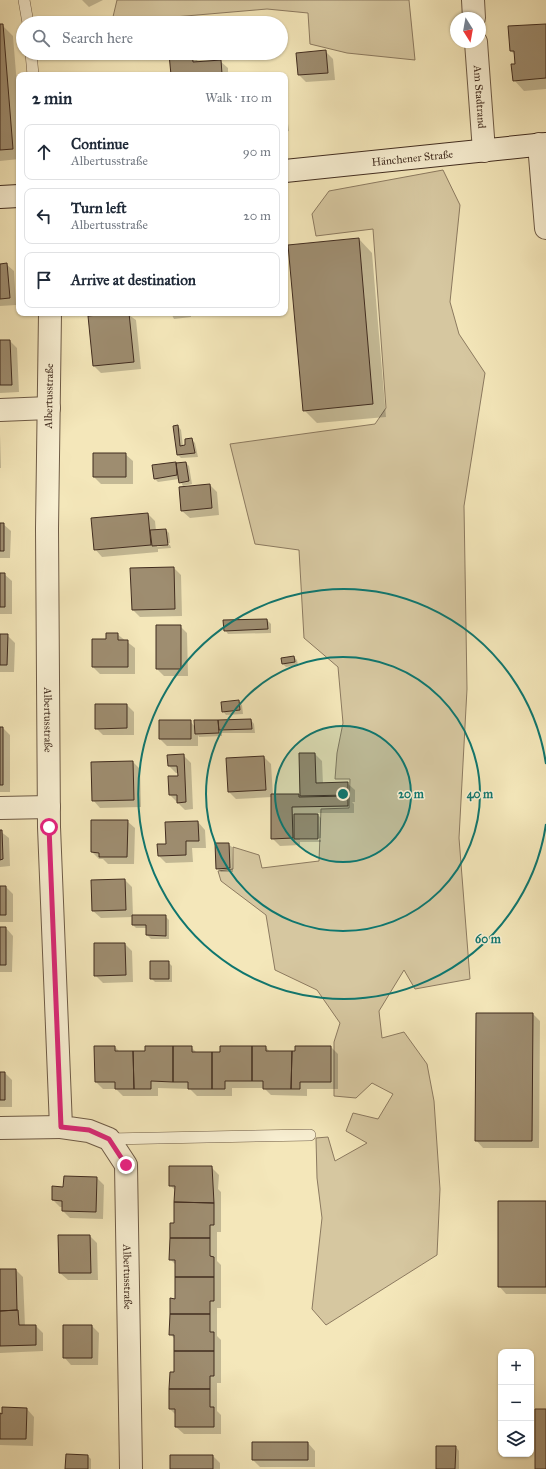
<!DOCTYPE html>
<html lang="en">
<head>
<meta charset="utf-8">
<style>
	body { margin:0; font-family:"IM FELL Great Primer",serif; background:#f2f2f3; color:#1f2937 }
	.controls { position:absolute; right:12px; bottom:12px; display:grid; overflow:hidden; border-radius:8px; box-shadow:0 1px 3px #0004 }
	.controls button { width:36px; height:36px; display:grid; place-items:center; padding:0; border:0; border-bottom:1px solid #e0e1e3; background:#fff; color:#1f2937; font:20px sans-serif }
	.compass { position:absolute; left:450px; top:12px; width:36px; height:36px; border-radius:50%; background:#fff; box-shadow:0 1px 3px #0004; rotate:169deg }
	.stop { position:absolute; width:12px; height:12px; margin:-9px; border:3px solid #db2777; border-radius:50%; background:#fff }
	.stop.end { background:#db2777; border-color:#fff; box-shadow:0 1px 4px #0008 }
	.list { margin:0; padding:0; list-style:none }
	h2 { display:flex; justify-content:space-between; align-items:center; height:52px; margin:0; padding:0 16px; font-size:17px }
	h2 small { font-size:13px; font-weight:400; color:#747a83 }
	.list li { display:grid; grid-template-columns:26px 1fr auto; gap:12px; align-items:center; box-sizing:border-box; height:56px; margin:0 8px 8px; padding:0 8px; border:1px solid #e0e1e3; border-radius:8px }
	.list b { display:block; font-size:15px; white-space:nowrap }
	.list p { margin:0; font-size:13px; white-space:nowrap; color:#747a83 }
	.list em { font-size:13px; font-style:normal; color:#747a83 }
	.icon { flex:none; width:22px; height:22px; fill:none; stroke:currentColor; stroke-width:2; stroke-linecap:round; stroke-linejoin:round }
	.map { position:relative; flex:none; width:546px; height:1469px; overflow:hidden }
	.search { position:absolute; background:#fff; box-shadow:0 1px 3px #0004; left:16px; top:16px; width:272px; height:44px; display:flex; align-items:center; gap:10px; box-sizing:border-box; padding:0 14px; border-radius:22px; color:#747a83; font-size:15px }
	.panel { position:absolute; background:#fff; box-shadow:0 1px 3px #0004; left:16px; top:72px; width:272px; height:244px; border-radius:8px }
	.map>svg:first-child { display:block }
	.green { fill:#d6c7a0; stroke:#8c7a60 }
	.shadow { fill:#0003 }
	.building { fill:#9e8d70; stroke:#412c1f }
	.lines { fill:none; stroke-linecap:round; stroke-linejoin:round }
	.lane-casing { stroke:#6e5b46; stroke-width:12 }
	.street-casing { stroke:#6e5b46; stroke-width:24 }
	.secondary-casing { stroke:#412c1f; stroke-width:24 }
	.lane { stroke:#f8efd2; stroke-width:11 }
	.street { stroke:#f8efd2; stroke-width:22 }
	.secondary { stroke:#f8efd2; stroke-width:22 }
	.route { stroke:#db2777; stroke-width:5 }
	.ring { fill:none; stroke:#0f766e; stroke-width:2 }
	.labels { text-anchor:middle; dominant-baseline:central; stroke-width:3; stroke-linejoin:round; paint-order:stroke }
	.street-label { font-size:11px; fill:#412c1f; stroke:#f8efd2 }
	.centre { fill:#0f766e; stroke:#f8efd2; stroke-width:2 }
	.ring-label { font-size:12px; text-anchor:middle; font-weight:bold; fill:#0f766e; stroke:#f8efd2; stroke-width:3; stroke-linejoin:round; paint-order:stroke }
</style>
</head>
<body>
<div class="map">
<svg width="546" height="1469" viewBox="0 0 546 1469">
	<rect width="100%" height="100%" fill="#f4e7ba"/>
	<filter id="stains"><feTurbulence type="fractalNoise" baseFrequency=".005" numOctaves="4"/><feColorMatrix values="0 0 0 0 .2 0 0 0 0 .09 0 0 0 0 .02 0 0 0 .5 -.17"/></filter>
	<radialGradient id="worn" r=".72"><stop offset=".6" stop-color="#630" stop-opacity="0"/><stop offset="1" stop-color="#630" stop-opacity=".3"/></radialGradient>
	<!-- green -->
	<path class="green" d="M117,0H409L415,60L347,53L310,44L308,13L267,9L139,20L112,21Z
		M443,170L460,205L450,302L459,334L485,373L464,506L467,689L459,838L470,979L415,989L404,970L379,1011L382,1038L404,1032L427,1064L434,1101L440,1189L437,1255L326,1325L312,1309L322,1218L317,1178L316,1138L328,1137L335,1161L367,1143L346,1131L353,1113L378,1119L393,1094L372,1083L356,1098L334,1096V1042L340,1023L317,990L275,970L266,915L221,881L218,871L233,869V847L259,855L262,868L319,861L321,809L349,808L350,779H335L337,753L343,723L338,667L304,638L299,550L255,544L230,444L375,424L386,408L373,229L316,236L312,214L329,191Z"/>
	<!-- shadow -->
	<path class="shadow" d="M82,0H103L89,7Z
		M0,25H2L13,36L19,110V159L0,161Z
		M546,25V89L524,91L514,80L516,65L515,55L511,51Z
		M325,51L333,59L335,80L306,82L299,75L297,54Z
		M192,53L199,63L220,61L228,68V75H172L170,55Z
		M285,102L289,131L285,132Z
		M359,239L372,253L386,417L317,423L304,410Z
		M6,264L14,271L16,305L0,306V265Z
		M126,313L136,320L141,369L101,373L94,366Z
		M171,313H191V317L174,319Z
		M0,341H10L17,348L19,392L0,393Z
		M178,426L181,430L183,446H187L191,439L195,443L198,457L181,458L178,455L174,427Z
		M0,434L1,468H0Z
		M125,454L133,461V484H101L94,477Z
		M175,463H186L189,466L192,484L183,486L179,479L158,482L154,478Z
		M210,485L217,492L219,515L190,518L182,511L180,488Z
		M148,514L155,521L156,531L166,530L169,533L170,543L157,545V547L170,545L171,548L158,549V552L102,557L95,549Z
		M0,524H3L11,531L10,558H0Z
		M174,568L181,575L182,616L140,617L133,610Z
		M0,574H4L12,581V614H0Z
		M267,620L271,624V633L228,634L225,630Z
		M180,626L187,633L188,676H164L157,669Z
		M117,634L135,648V674H100L93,667L107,640Z
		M0,635H7L15,643L14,672H0Z
		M294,657L297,660L298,665L286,667L283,664Z
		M239,702L242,705L243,714L226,715L223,711Z
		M127,705L134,712V735H103L96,728Z
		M251,720L254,724L255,733H222V736L199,737L198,735V746H167L160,739L190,721L195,727V721Z
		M0,728H3L10,735V792H0Z
		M300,754H315L322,761L323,784L347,783L355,790V802H352L354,804V813H316L321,818V838H300V840H321V842H300V845L280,846L272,838V797L236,799L229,792L264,757L271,764L273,795H299L301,798Z
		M183,755L191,763L193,809L185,810L170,795L179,777L178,773H176L169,766Z
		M133,762L140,769L141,807L100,808L93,800Z
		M127,821L135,828L134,864H108L103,859H99L92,852Z
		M198,822L205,830L206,848H192L193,862L166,863L159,856L167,845V823Z
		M0,831L9,838L10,866L0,867Z
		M228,844L232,847L233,872H221L217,868Z
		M125,880L132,887L133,916H165L169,920V939H151L147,935V928H136L133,925V917L101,918L93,911Z
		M0,887H6L13,894V922H0Z
		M0,928H6L13,936L12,972H0Z
		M125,944L132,951L133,982L103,983L95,975Z
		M168,962L172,966V982H155L151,978Z
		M533,1014L540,1021L539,1148H483L476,1140Z
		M115,1047L120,1052H146L191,1047L197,1053H221L266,1047L270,1052H292L331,1047L338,1054V1089H307V1096L271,1095L264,1088H232V1096H197L190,1089L158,1088V1096H123L116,1089H103L96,1082Z
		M0,1073H5L12,1080V1107H0Z
		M211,1167L219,1175L218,1189L221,1192V1232H217V1261L221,1265V1308H217V1336L221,1340V1383H217V1411L221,1415V1434H184L176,1427V1415L170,1409L175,1373V1339L170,1334L176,1300V1265L170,1259L175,1224L176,1191L170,1185Z
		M97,1178L104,1185L103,1219L70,1218L63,1211V1207H60L53,1200L64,1188Z
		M546,1202V1294H506L499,1286Z
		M90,1236L97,1243L98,1280H68L60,1273Z
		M0,1270H16L23,1277L25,1326H36L43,1333V1351L0,1353Z
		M92,1326L99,1333L98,1365H71L64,1357Z
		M27,1409L34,1417L33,1446L0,1445V1414Z
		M308,1443L315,1451V1467H260L253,1460Z
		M456,1447L459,1451V1469H438Z
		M88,1456L91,1459V1469H66Z
		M213,1456L220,1463V1469H171Z"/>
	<!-- building -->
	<path class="building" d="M0,24H3L13,149L0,150Z
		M546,24V78L513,81L511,64H515L514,51H510L508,26Z
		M326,50L328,73L298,75L296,53Z
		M192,53L193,62L221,60L222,74L171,75L169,54Z
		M359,238L373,404L303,411L288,245Z
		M7,263L10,298L0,299V264Z
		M117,313H129L134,362L93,366L88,316Z
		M0,340H10L12,385H0Z
		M178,425L180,446L185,445V439L192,438L195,453L177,455L173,426Z
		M93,453H126V477H93Z
		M176,462L177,475L154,479L152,465Z
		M186,462L189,481L179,483L176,463Z
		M210,484L212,508L181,511L179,487Z
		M148,513L151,545L94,550L91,518Z
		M0,523H4V551H0Z
		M166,529L168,545L152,546L150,530Z
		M174,567L175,609L132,610L130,568Z
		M0,573H5V607H0Z
		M267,619L268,629L224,631L223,620Z
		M156,625H181V669H156Z
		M106,633H118V640H128V667H92V639H106Z
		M0,634H8L7,665H0Z
		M294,656L295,662L282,664L281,658Z
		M239,700L240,710L222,712L221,702Z
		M95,704H127V728L95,729Z
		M251,719L252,729L219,730L218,720Z
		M159,720H191V739H159Z
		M194,720H218L219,733L195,734Z
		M0,727H3V785H0Z
		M299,753H315L316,783L348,782V795L300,796Z
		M184,754L186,802L177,803V795H169L168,776H178L177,766H168L167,755Z
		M264,756L266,790L228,792L226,758Z
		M133,761L134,800L92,801L91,762Z
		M271,794H299V797L348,796V806L292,807L293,838L271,839Z
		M294,814H318V839H294Z
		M91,820H128L127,857H99V853L91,852Z
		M198,821L199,841H186V855L158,856L157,844H166L165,822Z
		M0,830H2L3,859L0,860Z
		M215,843H229L230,868L216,869Z
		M125,879L126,910L92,911L91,880Z
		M0,886H6V915H0Z
		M132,915H166V936L146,935V925H132Z
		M0,927H6V965H0Z
		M94,943H125L126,975L94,976Z
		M150,961H169V979H150Z
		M476,1013H533L532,1141H475Z
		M94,1046H115V1051H133L134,1089H115V1082H95Z
		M145,1046H173V1082L151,1081V1089H134L133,1051H145Z
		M173,1046H192V1052H212V1089H188V1082H173Z
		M220,1046H252V1081H225V1089H212V1052H220Z
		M252,1046H266V1051H292L291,1089H263V1081H252Z
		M295,1046H331V1082H300V1089H291L292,1051H295Z
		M0,1072H5V1100H0Z
		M169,1166H212L214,1203L174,1202L175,1186H169Z
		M64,1176L97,1177L96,1212L62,1211V1201L52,1200V1186L63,1187Z
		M498,1201H546V1287H498Z
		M174,1202L214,1203V1225H210V1238H170V1223H174Z
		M58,1235H90L91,1273H59Z
		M170,1238H210V1256L214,1257V1277H175V1260H169Z
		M0,1269H16L17,1310L0,1311Z
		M175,1277H214V1301H210V1314H170V1298L175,1299Z
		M18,1310L19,1325H36V1345L0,1346V1311Z
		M170,1314H210V1332H214V1351H174V1335H169Z
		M63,1325H92V1358H63Z
		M174,1351H214V1376H210V1389H169L170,1372H174Z
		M169,1389H210V1407H214V1427H175V1409H169Z
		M2,1407L27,1408L26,1439H0V1413L2,1414Z
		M535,1409H546V1469H535Z
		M252,1442H308V1460H252Z
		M436,1446H456L455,1469H436Z
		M66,1454L88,1455V1469H65Z
		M170,1455H213V1469H170Z"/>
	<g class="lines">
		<!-- lane casing -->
		<g class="lane-casing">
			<path id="lane" d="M24,0L28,23
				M31,53L33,75
				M109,1139L310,1135"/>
		</g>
		<!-- street casing -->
		<g class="street-casing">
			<g id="street">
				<path d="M473,0L474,18"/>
				<path id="s1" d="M476,42L484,151"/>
				<path d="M539,144L546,228"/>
				<path id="s2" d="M50,313L47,529L49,827L61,1127L89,1131L109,1139L126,1165L131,1469"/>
				<path d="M0,410L49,408"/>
				<path d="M0,808L49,807"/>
				<path d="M0,1128L61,1127"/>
			</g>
		</g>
		<!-- secondary casing -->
		<g class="secondary-casing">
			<g id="secondary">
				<path id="s3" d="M285,171L546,144"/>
				<path d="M0,197L19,196"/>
			</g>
		</g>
		<!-- lane -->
		<use href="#lane" class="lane"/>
		<!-- street -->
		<use href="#street" class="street"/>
		<!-- secondary -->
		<use href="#secondary" class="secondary"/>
	</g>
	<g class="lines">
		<!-- route -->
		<path class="route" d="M49,827L61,1127L89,1130L109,1139L126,1165"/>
	</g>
	<!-- distance rings -->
	<circle cx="343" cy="794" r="68" fill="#0f766e" fill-opacity=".12"/>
	<g class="ring">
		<circle cx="343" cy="794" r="68"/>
		<circle cx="343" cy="794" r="137"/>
		<path d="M546 824A205 205 0 1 1 546 764"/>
	</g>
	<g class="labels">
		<!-- street labels -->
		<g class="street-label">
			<text stroke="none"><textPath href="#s1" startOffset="55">Am Stadtrand</textPath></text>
			<text stroke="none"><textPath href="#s3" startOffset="128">Hänchener Straße</textPath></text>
			<text transform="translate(49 396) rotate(-89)">Albertusstraße</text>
			<text stroke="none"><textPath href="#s2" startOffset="407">Albertusstraße</textPath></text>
			<text stroke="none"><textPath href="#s2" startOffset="1007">Albertusstraße</textPath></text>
		</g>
	</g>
	<circle cx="343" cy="794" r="6" class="centre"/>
	<g class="ring-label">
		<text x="411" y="798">20 m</text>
		<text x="480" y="798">40 m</text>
		<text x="488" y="943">60 m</text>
	</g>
	<rect width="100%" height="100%" filter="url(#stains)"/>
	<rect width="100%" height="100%" fill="url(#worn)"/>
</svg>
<div class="controls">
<button>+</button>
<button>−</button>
<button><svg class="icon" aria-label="layers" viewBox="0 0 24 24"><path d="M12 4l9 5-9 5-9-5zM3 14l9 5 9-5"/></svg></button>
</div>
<svg class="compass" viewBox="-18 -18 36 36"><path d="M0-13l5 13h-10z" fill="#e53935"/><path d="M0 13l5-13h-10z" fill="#747a83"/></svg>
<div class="stop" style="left:49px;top:827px"></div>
<div class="stop end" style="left:126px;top:1165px"></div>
<div class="search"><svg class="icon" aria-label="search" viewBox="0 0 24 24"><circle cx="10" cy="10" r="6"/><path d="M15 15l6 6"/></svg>Search here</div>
<section class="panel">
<h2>2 min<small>Walk · 110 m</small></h2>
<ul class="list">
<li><svg class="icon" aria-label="ahead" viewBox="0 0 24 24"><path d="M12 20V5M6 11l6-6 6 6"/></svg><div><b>Continue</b><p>Albertusstraße</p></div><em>90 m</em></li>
<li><svg class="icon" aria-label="left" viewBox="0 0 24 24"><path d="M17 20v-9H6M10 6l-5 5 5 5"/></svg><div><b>Turn left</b><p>Albertusstraße</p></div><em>20 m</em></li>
<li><svg class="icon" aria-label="arrive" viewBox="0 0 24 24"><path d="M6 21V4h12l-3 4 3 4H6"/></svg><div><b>Arrive at destination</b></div></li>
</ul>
</section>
</div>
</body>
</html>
